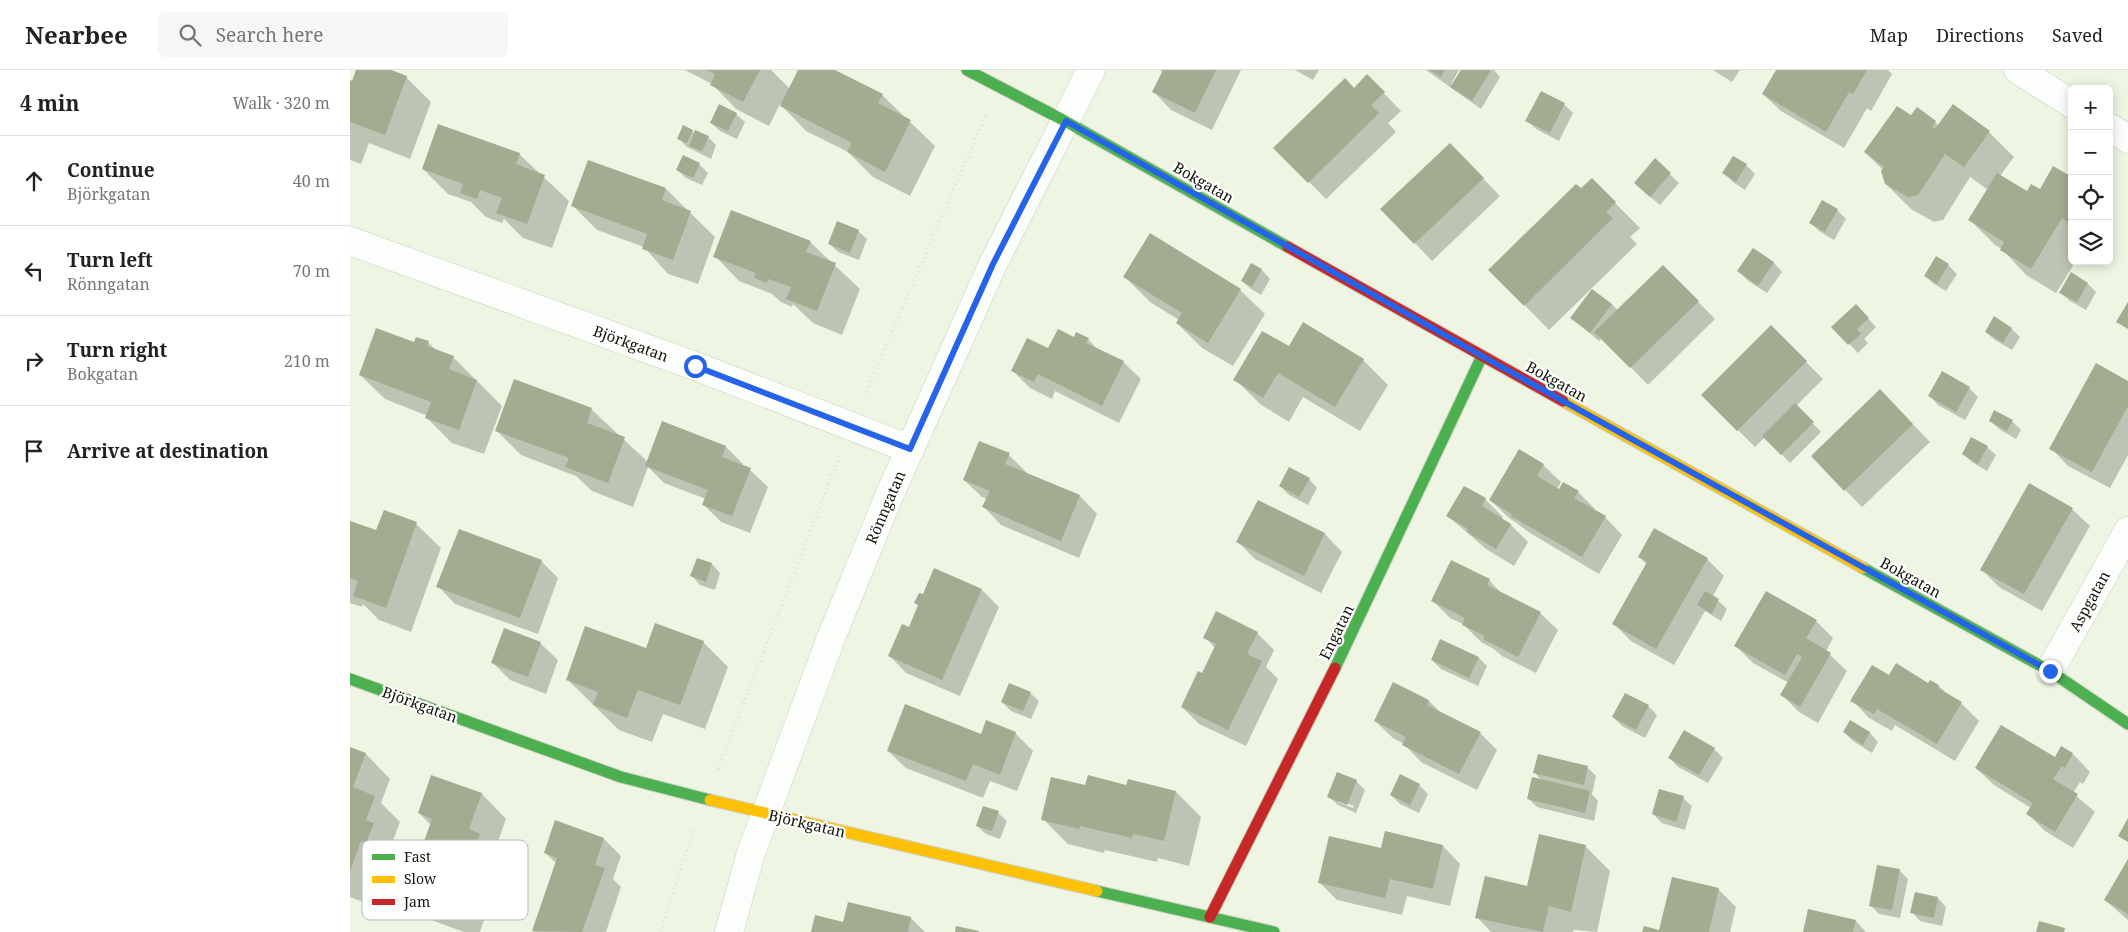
<!DOCTYPE html>
<html lang="en">
<head>
<meta charset="utf-8">
<style>
	body { margin:0; font-family:"Noto Serif",serif; background:#f6f6f6; color:#222 }
	.controls { position:absolute; right:15px; top:15px; display:grid; overflow:hidden; border-radius:8px; box-shadow:0 2px 12px #0003 }
	.controls button { width:45px; height:45px; display:grid; place-items:center; padding:0; border:0; border-bottom:1px solid #e0e0e0; background:#fff; color:#222; font:25px sans-serif }
	.stop { position:absolute; width:15px; height:15px; margin:-11px; border:4px solid #2563eb; border-radius:50%; background:#fff }
	.stop.end { background:#2563eb; border-color:#fff; box-shadow:0 1px 5px #0008 }
	.list { margin:0; padding:0; list-style:none }
	h2 { display:flex; justify-content:space-between; align-items:center; height:65px; margin:0; padding:0 20px; font-size:21px }
	h2 small { font-size:16px; font-weight:400; color:#767676 }
	.list li { display:grid; grid-template-columns:32px 1fr auto; gap:15px; align-items:center; box-sizing:border-box; height:90px; padding:0 20px; border-top:1px solid #e0e0e0 }
	.list b { display:block; font-size:19px; white-space:nowrap }
	.list p { margin:0; font-size:16px; white-space:nowrap; color:#767676 }
	.list em { font-size:16px; font-style:normal; color:#767676 }
	.icon { flex:none; width:28px; height:28px; fill:none; stroke:currentColor; stroke-width:2; stroke-linecap:round; stroke-linejoin:round }
	.map { position:relative; flex:none; width:1778px; height:862px; overflow:hidden }
	header { display:flex; align-items:center; gap:30px; box-sizing:border-box; height:70px; padding:0 25px; background:#fff; border-bottom:1px solid #e0e0e0 }
	header strong { font-size:24px }
	nav { display:flex; gap:28px; margin-inline-start:auto; font-size:18px }
	.search { width:350px; height:45px; background:#f6f6f6; display:flex; align-items:center; gap:12px; box-sizing:border-box; padding:0 18px; border-radius:8px; color:#767676; font-size:19px }
	main { display:flex }
	aside { flex:1; background:#fff }
	.map>svg:first-child { display:block }
	.shadow { fill:#0003; fill-rule:evenodd }
	.building { fill:#a3ab91 }
	.lines { fill:none; stroke-linecap:round; stroke-linejoin:round }
	.street-casing { stroke:#cbd0c1; stroke-width:29 }
	.fast-casing { stroke:#cbd0c1; stroke-width:13 }
	.slow-casing { stroke:#cbd0c1; stroke-width:13 }
	.jam-casing { stroke:#cbd0c1; stroke-width:13 }
	.path { stroke:#dfe1da; stroke-width:3; stroke-dasharray:1 4; stroke-linecap:butt }
	.street { stroke:#fcfefb; stroke-width:28 }
	.fast { stroke:#4caf50; stroke-width:11 }
	.slow { stroke:#ffc107; stroke-width:11 }
	.jam { stroke:#c62828; stroke-width:11 }
	.route { stroke:#2563eb; stroke-width:6 }
	.labels { text-anchor:middle; dominant-baseline:central; stroke-width:4.5; stroke-linejoin:round; paint-order:stroke }
	.street-label { font-size:15px; fill:#101408; stroke:#fff }
	.key { fill:#fff; stroke:#b7b8b5; stroke-width:1 }
	.key-label { font-size:14px; fill:#101408 }
</style>
</head>
<body>
<header>
<strong>Nearbee</strong>
<div class="search"><svg class="icon" aria-label="search" viewBox="0 0 24 24"><circle cx="10" cy="10" r="6"/><path d="M15 15l6 6"/></svg>Search here</div>
<nav><a>Map</a><a>Directions</a><a>Saved</a></nav>
</header>
<main>
<aside>
<h2>4 min<small>Walk · 320 m</small></h2>
<ul class="list">
<li><svg class="icon" aria-label="ahead" viewBox="0 0 24 24"><path d="M12 20V5M6 11l6-6 6 6"/></svg><div><b>Continue</b><p>Björkgatan</p></div><em>40 m</em></li>
<li><svg class="icon" aria-label="left" viewBox="0 0 24 24"><path d="M17 20v-9H6M10 6l-5 5 5 5"/></svg><div><b>Turn left</b><p>Rönngatan</p></div><em>70 m</em></li>
<li><svg class="icon" aria-label="right" viewBox="0 0 24 24"><path d="M7 20v-9h11M14 6l5 5-5 5"/></svg><div><b>Turn right</b><p>Bokgatan</p></div><em>210 m</em></li>
<li><svg class="icon" aria-label="arrive" viewBox="0 0 24 24"><path d="M6 21V4h12l-3 4 3 4H6"/></svg><div><b>Arrive at destination</b></div></li>
</ul>
</aside>
<div class="map">
<svg width="1778" height="862" viewBox="0 0 1778 862">
	<rect width="100%" height="100%" fill="#eef5e2"/>
	<!-- shadow -->
	<path class="shadow" d="M8,0H38L56,7L81,32L60,89L19,73L11,94L0,90V11L3,13Z
		M335,0H421L440,19L450,0H482L532,25L585,76L560,126L523,107L498,82L456,61L430,34L419,56L386,39L362,14Z
		M810,0H891L862,60L821,40L804,22L813,3Z
		M945,0H969L963,10Z
		M1076,0H1109L1101,14L1103,15L1112,0H1144L1150,7L1131,39Z
		M1363,0H1390L1382,12Z
		M1428,0H1538L1542,4L1521,41L1517,38L1494,78L1431,41L1413,24Z
		M1017,6L1051,41L1038,53L1046,62L976,129L925,78L1004,19Z
		M1191,22L1214,34L1223,43L1209,71L1186,59L1177,50Z
		M386,44L395,52L387,69L370,61L361,53Z
		M1561,47L1585,52L1589,56L1639,62L1664,87L1650,106L1677,122L1690,121L1722,109V191H1726L1706,223L1676,205L1652,179L1645,175L1620,150L1638,120L1620,107L1593,150L1584,152L1561,139L1536,114L1533,100L1515,82Z
		M342,61L345,64L358,67L366,75L361,89L337,77L328,68Z
		M169,84L219,131L202,178L173,168L154,149L152,153L136,147L121,132L98,124L73,99Z
		M1305,90L1329,113L1310,135L1294,122Z
		M1117,92L1150,126L1082,191L1065,173Z
		M349,94L358,103L352,115L336,108L327,100Z
		M1396,95L1405,104L1395,120L1383,112L1374,103Z
		M1242,110L1290,158L1280,167L1287,174L1199,260L1140,200Z
		M316,119L365,167L348,214L318,204L294,177L247,160L222,135Z
		M1487,140L1496,149L1484,170L1469,161L1460,152Z
		M1759,140L1763,144L1759,150Z
		M508,161L517,169L509,190L488,182L479,173Z
		M460,172L510,219L492,265L463,253L443,234L442,237L431,232L422,224L389,211L365,186Z
		M1404,179L1424,193L1432,202L1417,223L1397,210L1389,201Z
		M901,194L912,200L920,209L911,225L901,219L892,211Z
		M1598,195L1607,204L1596,221L1584,214L1575,206Z
		M1313,196L1365,249L1298,315L1252,268L1249,271L1222,248L1262,234L1268,241Z
		M775,207L890,220L915,244L883,296L852,278L827,253L829,250L800,232Z
		M1738,214L1746,222L1736,240L1720,231L1711,223Z
		M1514,244L1526,257L1514,269L1518,273L1508,283L1483,257Z
		M1421,257L1473,309L1446,336L1471,362L1440,393L1415,367L1405,377L1353,325Z
		M1661,258L1670,267L1662,280L1645,270L1636,262Z
		M725,268L738,269L748,280L773,292L791,309L769,353L705,321L702,329L680,318L662,300L699,280Z
		M78,272L87,281L103,287L152,336L134,384L102,373L77,348L78,346L35,329L10,305L64,274Z
		M1013,290L1038,315L1010,361L953,327L939,352L910,334L885,309Z
		M165,311L242,340L298,392L376,377L393,394L392,396L400,400L418,417L400,463L371,452L354,435L356,429L314,413L298,397L283,437L242,421L226,406L171,385L146,360Z
		M1778,312V385L1760,418L1718,396L1701,378Z
		M1619,318L1628,327L1615,350L1588,335L1580,326Z
		M1547,338L1580,372L1512,437L1462,386Z
		M1640,351H1662L1671,360L1666,369L1649,359Z
		M1637,377L1646,385L1637,401L1622,392L1613,384Z
		M659,385L676,402V404L730,426L747,444L729,488L651,455L634,437L637,429L632,427L614,410Z
		M1193,395L1211,412L1207,419L1228,422L1245,439L1244,441L1255,447L1272,465L1249,504L1180,463L1158,447L1140,430Z
		M959,409L967,418L958,435L939,425L930,416Z
		M1680,415L1722,439L1740,456L1692,541L1649,517L1632,500Z
		M1135,429L1153,447L1151,449L1161,455L1178,472L1164,496L1136,479L1098,446Z
		M908,431L975,464L992,482L971,523L905,489L888,472Z
		M0,452L27,462L66,454L91,478L61,562L29,550L13,534L12,537L0,533Z
		M1289,486L1357,489L1374,506L1363,526L1377,539L1371,551L1355,541L1324,595L1281,571L1264,554L1297,495Z
		M347,489L362,494L370,503L365,520L350,515L342,506Z
		M191,491L208,508L188,564L105,534L88,516Z
		M1139,510L1152,524L1190,543L1208,560L1186,603L1152,586L1144,579L1131,572L1113,554L1100,548L1083,531Z
		M632,520L649,537L610,626L556,603L539,585L559,558L569,536L566,533L573,526Z
		M1466,551L1483,568L1476,581L1497,601L1468,653L1449,642L1432,625L1439,613L1403,593L1386,576Z
		M907,563L924,580L916,597L928,609L896,676L849,654L832,637L852,605L865,578L855,567Z
		M353,572L378,597L355,659L313,644L302,672L269,660L218,610L296,580Z
		M190,573L208,590L196,624L160,610L142,592Z
		M1129,588L1137,596L1128,616L1091,599L1082,590Z
		M1540,606L1589,616L1598,625L1611,633L1629,651L1605,691L1545,655L1542,661L1519,648L1502,630Z
		M1044,614L1079,631L1091,643L1130,663L1147,680L1127,720L1071,692L1054,674L1043,668L1025,651Z
		M680,623L689,631L681,649L661,641L652,632Z
		M1298,636L1307,645L1295,668L1272,656L1263,647Z
		M1500,652L1520,663L1528,672L1522,683L1503,671L1494,662Z
		M665,663L683,681L667,721L640,711L633,728L556,698L538,681Z
		M0,678L16,684L40,709L31,733L50,752L42,773L48,779L41,797L36,795L21,835L0,827Z
		M1712,678L1723,684L1740,702L1733,714L1730,712L1723,723L1745,742L1723,778L1695,761L1678,744L1681,738L1644,715L1626,698L1705,689Z
		M1364,679L1373,688L1358,713L1328,697L1320,688Z
		M1238,698L1246,706L1242,724L1248,731L1244,751L1187,737L1178,728L1192,711L1185,703Z
		M779,711L826,722L851,747L839,796L808,788L807,792L755,780L754,783L718,774L693,749L736,717H777Z
		M1006,711L1015,720L1006,743L988,735L979,727ZM988,730L1004,736L1003,738L988,732Z
		M1069,715L1078,724L1069,743L1050,734L1041,725Z
		M132,724L156,749L145,780L155,790L146,813L151,818L145,833L140,832L130,862H114L81,850L56,825L81,755L69,743Z
		M1333,728L1342,736L1335,760L1312,753L1303,744Z
		M648,743L657,751L650,769L636,764L627,756Z
		M1036,763L1093,776L1110,794L1100,836L1057,826L1052,845L987,830L969,812L1032,780Z
		M254,769L271,786L263,809L271,817L256,862H184L207,794L195,783Z
		M1235,776L1260,801L1247,862L1224,860L1223,862H1141L1127,847L1178,817Z
		M1778,791V850L1755,830Z
		M1549,800L1558,809L1550,848L1529,844L1521,836Z
		M1368,819L1386,837L1380,862H1294L1310,861Z
		M1588,828L1596,837L1592,856L1570,851L1562,842Z
		M561,848L575,862H462L494,853Z
		M1506,851L1516,862H1454Z"/>
	<!-- building -->
	<path class="building" d="M6,0H41L57,6L35,65L0,52V10L2,11Z
		M357,0H410L393,32L360,15L365,4Z
		M448,0H485L533,24L528,33L561,50L535,102L497,82L502,73L430,36Z
		M813,0H866L845,43L802,22Z
		M1079,0H1095L1091,7Z
		M1111,0H1141L1122,31L1100,17Z
		M1426,0H1517L1503,24L1499,22L1476,62L1412,24Z
		M1017,4L1035,22L1021,35L1029,43L958,113L923,78L995,8L1004,18Z
		M1191,21L1215,33L1200,63L1175,51Z
		M369,34L387,43L378,61L360,53Z
		M1603,34L1640,61L1614,97L1595,84L1568,125L1558,127L1535,114L1531,101L1534,97L1514,82L1547,36L1561,45L1567,37L1586,51L1582,57L1585,59Z
		M88,54L170,83L166,94L195,105L177,154L146,143L152,128L130,120L127,129L110,123L113,114L72,99Z
		M333,55L343,60L337,73L327,69Z
		M345,60L359,66L352,81L339,76Z
		M1100,73L1134,108L1064,174L1030,139Z
		M333,85L350,93L343,108L326,100Z
		M1383,86L1397,94L1386,112L1372,103Z
		M1305,88L1321,103L1300,127L1284,113Z
		M238,90L316,118L312,130L341,141L323,190L292,179L297,164L221,136Z
		M1703,96L1722,107V146L1718,152L1712,148L1681,199L1650,180L1654,172L1618,150L1647,103L1677,121L1681,114L1690,119Z
		M1242,108L1266,132L1256,142L1263,148L1174,236L1138,200L1226,114L1231,118Z
		M1472,130L1488,139L1475,162L1459,153Z
		M381,140L461,171L456,182L486,193L467,241L436,229L441,217L418,209L417,213L404,208L406,203L363,187Z
		M487,151L509,160L500,183L478,174Z
		M800,163L891,219L858,273L826,253L832,243L773,207Z
		M1403,178L1424,192L1408,216L1387,201Z
		M1586,186L1599,194L1587,214L1574,206Z
		M901,193L912,199L902,217L891,211Z
		M1313,195L1349,231L1280,298L1244,262Z
		M1721,202L1738,213L1727,232L1709,223Z
		M1242,219L1262,234L1240,263L1220,248Z
		M1778,232V259L1766,252Z
		M1506,234L1519,248L1507,259L1511,264L1498,275L1481,257Z
		M1644,246L1662,258L1653,273L1635,262Z
		M953,252L1014,289L985,337L928,303L913,328L883,310L912,261L939,276Z
		M1421,255L1457,291L1387,361L1351,325Z
		M26,258L64,272L66,267L79,271L77,276L104,286L99,299L127,310L109,360L75,348L81,332L9,305Z
		M708,259L724,267L726,262L739,268L736,273L774,291L752,336L688,304L684,312L661,301L677,268L698,278Z
		M1746,293L1778,311V336L1742,402L1699,379Z
		M1592,301L1620,317L1606,342L1578,326Z
		M164,309L242,338L237,353L275,367L258,413L215,397L219,388L145,361Z
		M1530,319L1563,354L1494,421L1461,386Z
		M1445,333L1464,352L1431,385L1412,366Z
		M1644,340L1663,350L1657,361L1639,351Z
		M312,351L376,376L372,387L401,398L382,446L352,435L358,420L295,396Z
		M1621,367L1638,376L1628,394L1612,384Z
		M629,371L660,383L655,394L730,425L711,471L632,437L640,421L613,410Z
		M1169,379L1194,394L1187,406L1209,419L1213,412L1229,421L1224,428L1256,446L1232,487L1161,446L1162,444L1139,430Z
		M939,397L960,408L949,427L929,416Z
		M1679,413L1723,438L1674,524L1630,500Z
		M1114,416L1136,428L1132,436L1161,454L1146,479L1117,462L1118,459L1096,446Z
		M908,430L975,463L954,506L886,472Z
		M34,440L67,452L36,538L3,526L8,511L0,508V451L26,460Z
		M1304,458L1358,488L1306,579L1262,554L1297,492L1288,487Z
		M109,459L192,490L170,548L86,517Z
		M347,488L362,493L356,512L340,506Z
		M1101,490L1140,509L1137,515L1191,542L1168,587L1133,569L1135,566L1112,555L1115,548L1081,531Z
		M584,498L632,519L592,610L538,586L552,554L559,557L568,535L564,533L569,523L573,524Z
		M1355,521L1369,529L1362,544L1347,535Z
		M1416,521L1467,550L1456,568L1481,583L1450,637L1430,625L1452,587L1447,584L1435,605L1384,576Z
		M866,541L908,562L897,584L912,591L878,660L831,637L848,601L852,603L866,574L853,568Z
		M305,553L354,571L330,635L288,620L277,648L243,635L248,622L216,610L235,556L296,578Z
		M154,558L191,572L178,607L141,593Z
		M1090,569L1129,587L1119,608L1081,590Z
		M1546,593L1578,613L1580,610L1589,615L1588,618L1612,632L1587,674L1527,639L1524,644L1500,631L1522,595L1539,605Z
		M1043,612L1079,630L1077,635L1131,662L1109,704L1052,675L1056,667L1024,651Z
		M659,613L681,622L673,641L651,632Z
		M1275,623L1299,635L1286,660L1262,647Z
		M555,634L631,664L636,650L666,662L650,705L623,694L616,711L537,681Z
		M1500,650L1520,662L1513,675L1493,662Z
		M1651,655L1705,687L1711,676L1723,683L1715,698L1712,696L1703,709L1728,724L1705,762L1676,744L1683,733L1625,698Z
		M1334,660L1365,678L1349,705L1318,688Z
		M0,677L16,683L3,717L25,726L16,750L24,753L16,773L11,771L0,801Z
		M1188,684L1238,696L1234,715L1183,703Z
		M987,702L1007,710L997,735L977,727Z
		M1050,704L1070,714L1060,735L1040,725Z
		M81,705L132,723L119,759L130,764L121,790L127,792L120,809L115,807L103,843L55,825L82,749L68,743Z
		M738,705L776,715L778,709L826,721L814,771L783,764L782,768L730,756L729,759L691,750L701,707L735,715Z
		M1182,707L1240,721L1235,743L1177,729Z
		M1309,719L1334,726L1326,752L1302,744Z
		M633,736L649,741L642,761L626,756Z
		M1778,748V772L1768,766Z
		M205,750L254,768L245,795L255,798L232,862L182,861L207,788L194,783Z
		M1035,761L1093,775L1083,819L1040,809L1035,828L968,813L979,766L1031,778Z
		M1189,764L1236,775L1221,842L1199,836L1193,862L1125,848L1135,806L1177,816Z
		M1778,789V844L1754,830Z
		M1527,795L1550,799L1542,840L1519,836Z
		M1322,807L1369,818L1359,862H1292L1294,856L1309,860Z
		M1565,822L1588,827L1584,848L1560,843Z
		M498,832L561,847L558,862H461L465,845L493,852Z
		M1458,839L1506,850L1503,862H1453Z
		M1689,851L1715,858L1714,862H1686Z
		M606,856L629,861V862H605Z"/>
	<g class="lines">
		<!-- street casing -->
		<g class="street-casing">
			<path id="street" d="M1668,0L1722,34
				M1759,57L1778,69
				M0,171L345,296L560,379
				M1700,601L1778,461
				M379,862L401,783L481,568L539,426L643,194L741,0"/>
		</g>
		<!-- fast casing -->
		<g class="fast-casing">
			<path id="fast" d="M617,0L715,51L938,177
				M1513,498L1700,601L1778,654
				M985,598L1132,286
				M0,609L271,707L360,730
				M747,821L924,862"/>
		</g>
		<!-- slow casing -->
		<g class="slow-casing">
			<path id="slow" d="M1213,331L1513,498
				M360,730L747,821"/>
		</g>
		<!-- jam casing -->
		<g class="jam-casing">
			<path id="jam" d="M938,177L1213,331
				M860,847L985,598"/>
		</g>
		<!-- path -->
		<path class="path" d="M514,326L636,45
			M368,699L490,385
			M311,862L331,795L345,758"/>
		<!-- street -->
		<use href="#street" class="street"/>
		<!-- fast -->
		<use href="#fast" class="fast"/>
		<!-- slow -->
		<use href="#slow" class="slow"/>
		<!-- jam -->
		<use href="#jam" class="jam"/>
	</g>
	<g class="lines">
		<!-- route -->
		<path class="route" d="M345,296L560,379L643,194L716,51L1132,286L1700,601"/>
	</g>
	<g class="labels">
		<!-- street labels -->
		<g class="street-label">
			<text transform="translate(854 112) rotate(30)">Bokgatan</text>
			<text transform="translate(281 273) rotate(20)">Björkgatan</text>
			<text transform="translate(1207 311) rotate(29)">Bokgatan</text>
			<text transform="translate(535 437) rotate(-67)">Rönngatan</text>
			<text transform="translate(1561 507) rotate(29)">Bokgatan</text>
			<text transform="translate(1739 531) rotate(-61)">Aspgatan</text>
			<text transform="translate(986 562) rotate(-64)">Engatan</text>
			<text transform="translate(70 634) rotate(20)">Björkgatan</text>
			<text transform="translate(457 753) rotate(13)">Björkgatan</text>
		</g>
	</g>
	<!-- legend -->
	<rect x="12" y="770" width="166" height="80" rx="8" class="key"/>
	<rect x="22" y="784" width="23" height="6" fill="#4caf50"/>
	<rect x="22" y="806" width="23" height="7" fill="#ffc107"/>
	<rect x="22" y="829" width="23" height="6" fill="#c62828"/>
	<g class="key-label">
		<text x="54" y="792">Fast</text>
		<text x="54" y="814">Slow</text>
		<text x="54" y="837">Jam</text>
	</g>
</svg>
<div class="controls">
<button>+</button>
<button>−</button>
<button><svg class="icon" aria-label="locate" viewBox="0 0 24 24"><circle cx="12" cy="12" r="6"/><path d="M12 2v4M12 18v4M2 12h4M18 12h4"/></svg></button>
<button><svg class="icon" aria-label="layers" viewBox="0 0 24 24"><path d="M12 4l9 5-9 5-9-5zM3 14l9 5 9-5"/></svg></button>
</div>
<div class="stop" style="left:345px;top:296px"></div>
<div class="stop end" style="left:1700px;top:601px"></div>
</div>
</main>
</body>
</html>
